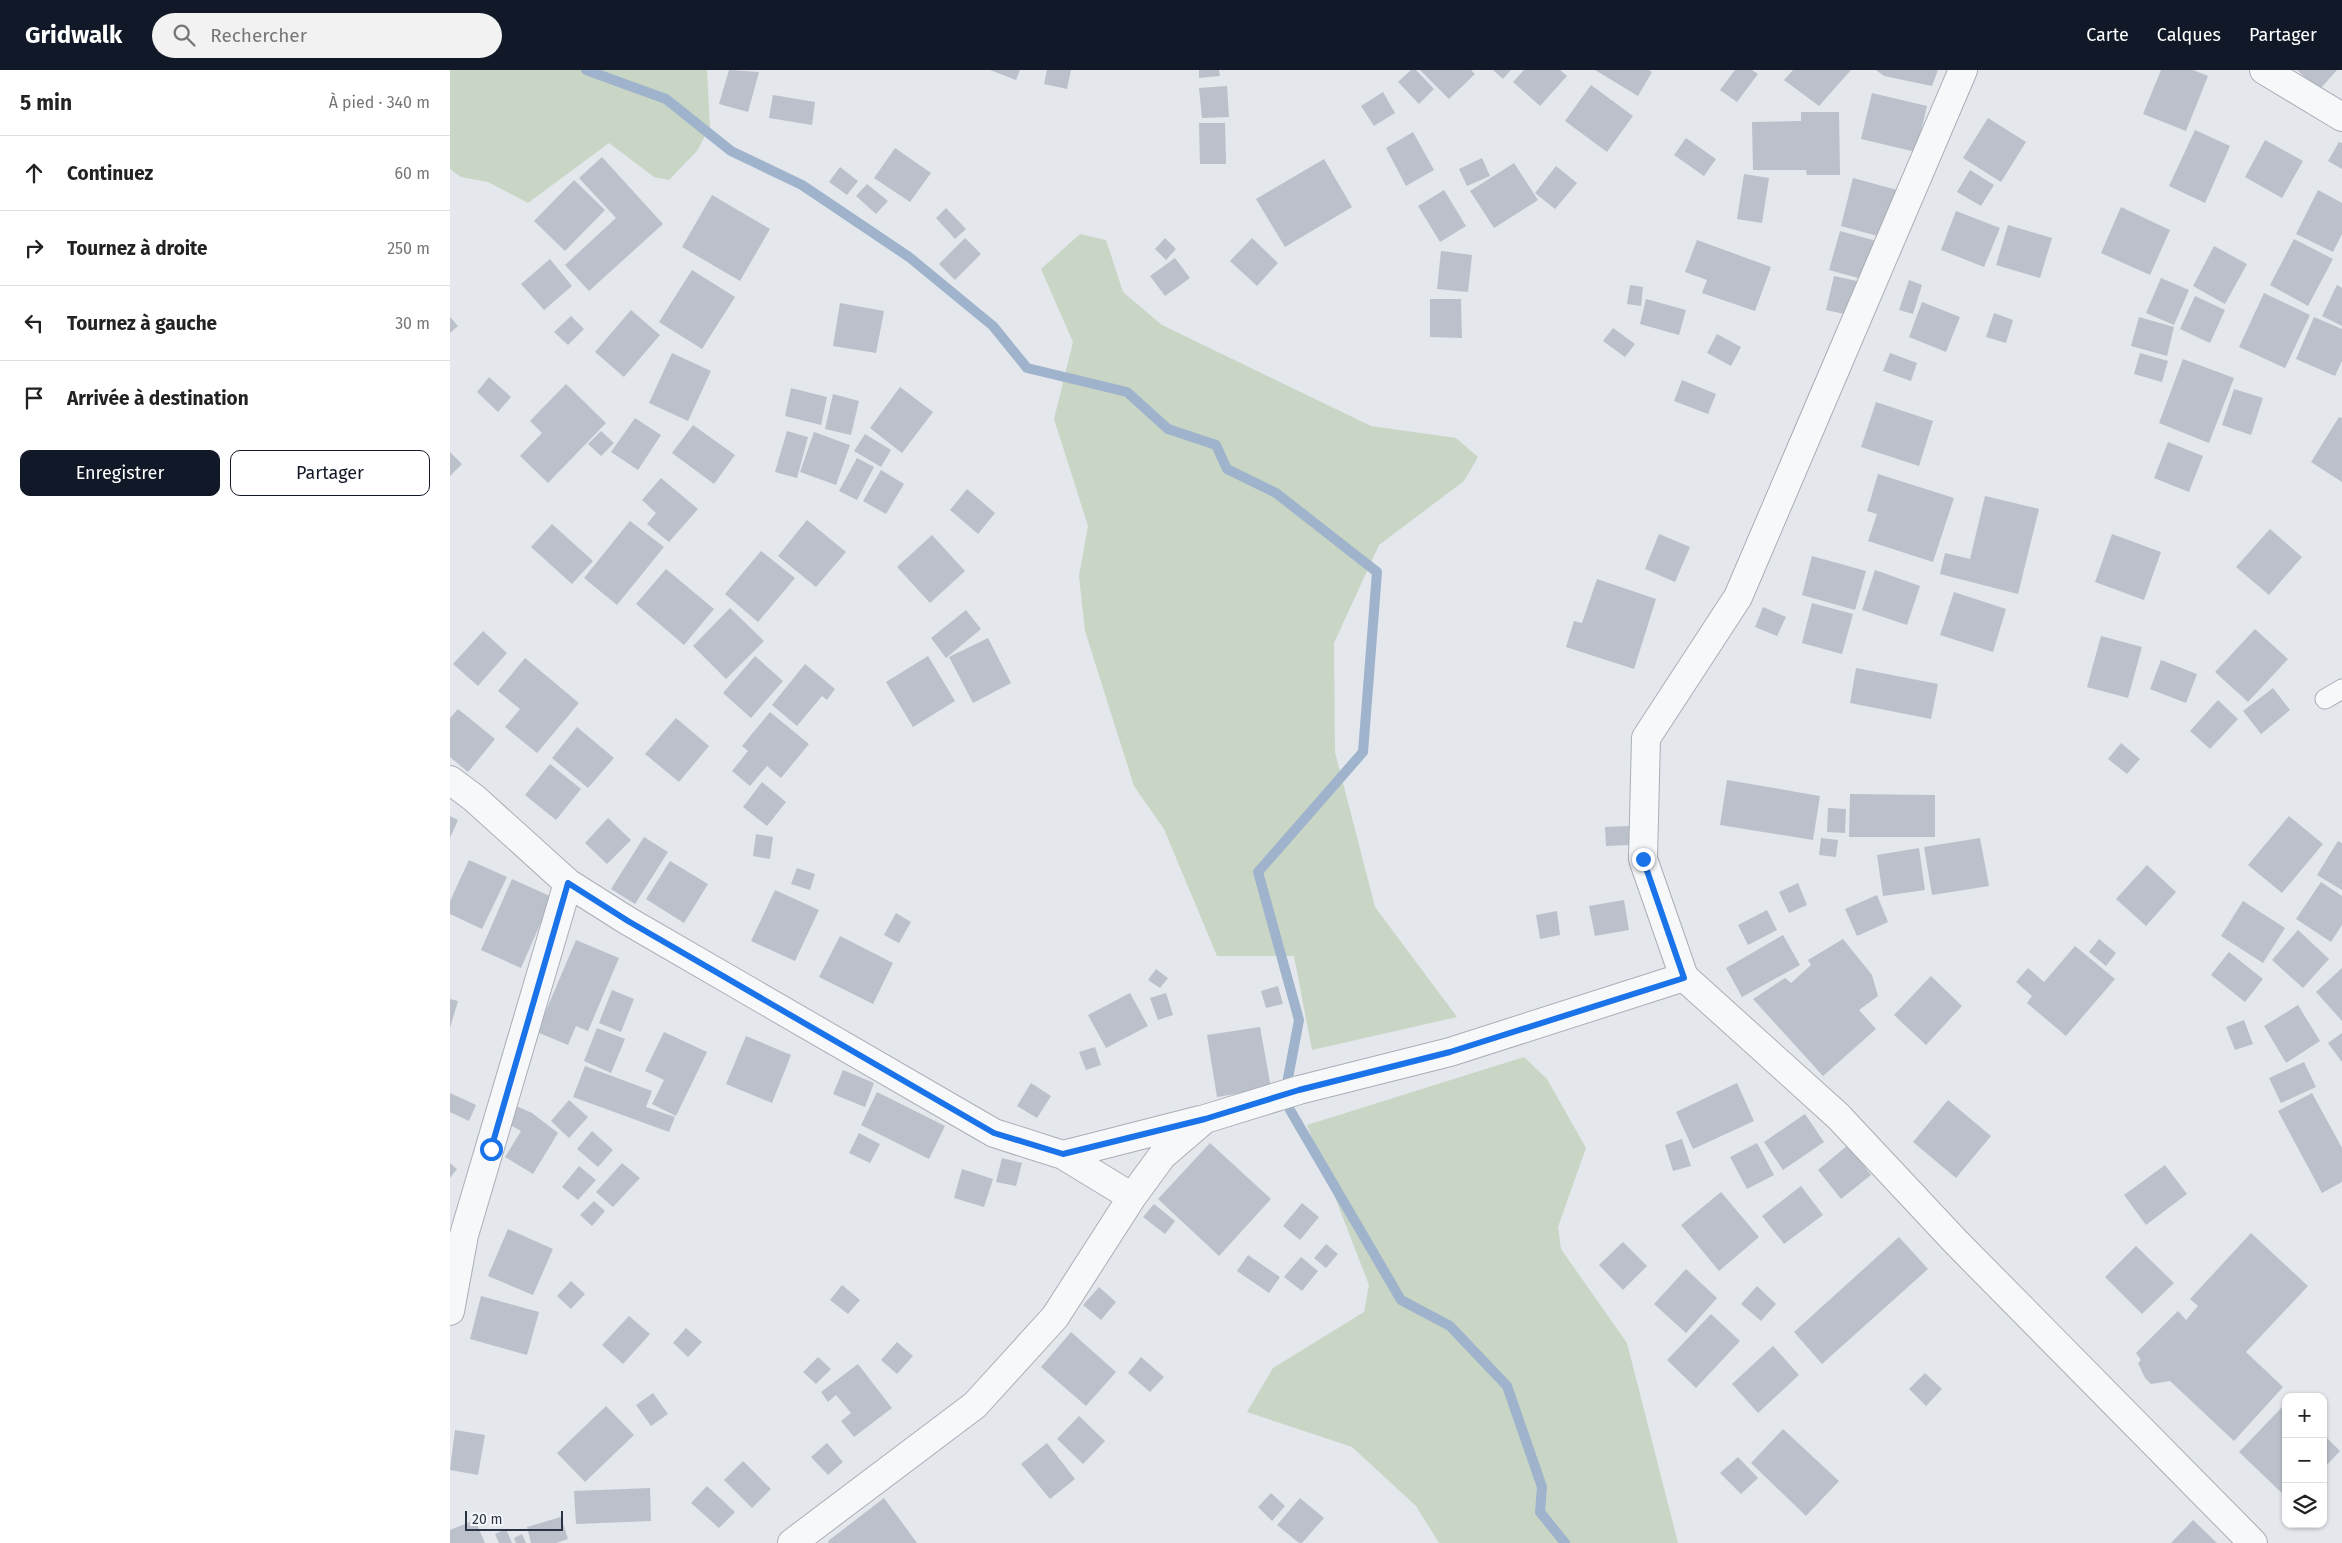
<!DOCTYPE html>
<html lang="fr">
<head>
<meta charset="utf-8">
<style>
	body { margin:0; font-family:"Fira Sans",sans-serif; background:#f2f2f2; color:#222 }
	.controls { position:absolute; right:15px; bottom:15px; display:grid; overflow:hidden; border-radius:10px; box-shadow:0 1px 4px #0004 }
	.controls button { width:45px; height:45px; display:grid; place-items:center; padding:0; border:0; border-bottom:1px solid #e0e0e0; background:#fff; color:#222; font:25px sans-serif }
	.scale { position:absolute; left:15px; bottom:12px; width:98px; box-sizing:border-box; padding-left:5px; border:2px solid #2b3445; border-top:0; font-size:14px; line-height:18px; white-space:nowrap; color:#2b3445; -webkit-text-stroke:4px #f4f6f9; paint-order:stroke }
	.stop { position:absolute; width:15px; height:15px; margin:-11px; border:4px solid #1a73e8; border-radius:50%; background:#fff }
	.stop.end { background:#1a73e8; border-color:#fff; box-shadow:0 1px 5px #0008 }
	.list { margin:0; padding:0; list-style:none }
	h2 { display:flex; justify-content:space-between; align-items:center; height:65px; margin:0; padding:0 20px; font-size:21px }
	h2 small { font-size:16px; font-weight:400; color:#767676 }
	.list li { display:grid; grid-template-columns:32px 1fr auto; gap:15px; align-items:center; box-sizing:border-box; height:75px; padding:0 20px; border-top:1px solid #e0e0e0 }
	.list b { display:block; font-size:19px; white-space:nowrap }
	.list em { font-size:16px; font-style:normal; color:#767676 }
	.actions { display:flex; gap:10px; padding:15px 20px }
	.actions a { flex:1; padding:11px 0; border:1px solid #111827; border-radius:10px; text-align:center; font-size:18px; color:#111827 }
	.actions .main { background:#111827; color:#fff }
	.icon { flex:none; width:28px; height:28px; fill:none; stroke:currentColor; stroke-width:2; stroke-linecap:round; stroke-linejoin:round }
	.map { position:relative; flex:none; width:1892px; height:1473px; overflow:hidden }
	header { display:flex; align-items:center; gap:30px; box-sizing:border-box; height:70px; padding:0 25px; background:#111827; color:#fff }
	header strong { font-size:24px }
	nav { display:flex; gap:28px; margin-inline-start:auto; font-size:18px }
	.search { width:350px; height:45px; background:#f2f2f2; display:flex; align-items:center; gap:12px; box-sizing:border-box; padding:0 18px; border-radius:28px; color:#767676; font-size:19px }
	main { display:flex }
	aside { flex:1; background:#fff }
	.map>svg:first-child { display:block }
	.green { fill:#c9d6c5 }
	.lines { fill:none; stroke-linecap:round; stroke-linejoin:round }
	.stream { stroke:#9fb4cc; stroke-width:10 }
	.building { fill:#bbc0ca }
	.service-casing { stroke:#a9aeb7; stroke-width:21 }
	.minor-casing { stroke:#a9aeb7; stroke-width:30 }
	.service { stroke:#f7f8fa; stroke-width:19 }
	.minor { stroke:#f7f8fa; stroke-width:28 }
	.route { stroke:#1a73e8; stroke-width:6 }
</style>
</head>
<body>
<header>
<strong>Gridwalk</strong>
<div class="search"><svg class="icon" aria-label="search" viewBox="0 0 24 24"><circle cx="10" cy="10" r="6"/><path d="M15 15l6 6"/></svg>Rechercher</div>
<nav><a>Carte</a><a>Calques</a><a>Partager</a></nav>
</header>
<main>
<aside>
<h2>5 min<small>À pied · 340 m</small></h2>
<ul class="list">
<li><svg class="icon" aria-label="ahead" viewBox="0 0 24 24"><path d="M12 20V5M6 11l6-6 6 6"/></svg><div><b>Continuez</b></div><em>60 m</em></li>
<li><svg class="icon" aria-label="right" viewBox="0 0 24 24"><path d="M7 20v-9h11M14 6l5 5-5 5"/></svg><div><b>Tournez à droite</b></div><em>250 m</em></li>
<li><svg class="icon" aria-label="left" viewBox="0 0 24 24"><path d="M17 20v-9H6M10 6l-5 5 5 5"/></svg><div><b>Tournez à gauche</b></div><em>30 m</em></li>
<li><svg class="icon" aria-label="arrive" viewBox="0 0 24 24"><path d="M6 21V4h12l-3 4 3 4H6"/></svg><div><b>Arrivée à destination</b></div></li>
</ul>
<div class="actions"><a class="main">Enregistrer</a><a>Partager</a></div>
</aside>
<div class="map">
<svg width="1892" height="1473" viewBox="0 0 1892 1473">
	<rect width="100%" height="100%" fill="#e4e7ec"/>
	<!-- green -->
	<path class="green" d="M0,0H257L260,57L247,81L219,110L204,107L159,73L78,133L38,112L11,107L0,99Z
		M630,164L656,170L673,222L712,255L921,356L1006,368L1028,387L1014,411L929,475L884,573L885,682L925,837L1007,947L862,980L844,886H767L714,759L684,716L635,561L629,506L638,456L604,349L623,272L591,199Z
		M1074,987L1097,1009L1136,1078L1108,1157L1111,1179L1177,1273L1228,1473H989L966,1436L902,1377L797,1342L823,1298L914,1242L919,1215L857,1055Z"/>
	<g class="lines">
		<!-- stream -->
		<path class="stream" d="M136,0L216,29L281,81L352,115L459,187L543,256L577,298L677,322L718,359L766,375L777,399L826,423L927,502L913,682L808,802L849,950L838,1008
			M840,1040L951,1230L1000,1256L1057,1316L1092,1417L1090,1442L1115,1473"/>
	</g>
	<!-- building -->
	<path class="building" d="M279,0L309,2L298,42L269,34Z
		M540,0H570L566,10Z
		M597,0H621L617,19L594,14Z
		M749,0H769L770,6L749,8Z
		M961,0H966L984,19L969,34L948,12Z
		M970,0H1021L1025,4L999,29Z
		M1043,0H1061L1053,9Z
		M1074,0H1110L1117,6L1090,36L1063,12Z
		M1145,0H1199L1202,2L1188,26Z
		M1285,0H1302L1308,4L1287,32L1270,20Z
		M1343,0H1401L1369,36L1334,10Z
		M1426,0H1488L1482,16L1434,6Z
		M1711,0H1743L1758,6L1736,61L1693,44Z
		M1847,0H1887L1869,20Z
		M1141,15L1183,46L1157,82L1115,51Z
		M777,16L779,47L752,48L749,18Z
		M933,22L945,43L924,56L911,36Z
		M1422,23L1477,36L1466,82L1411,69Z
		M323,25L365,32L362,55L319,48Z
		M1351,42H1389L1390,105H1357L1356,100H1303L1302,52L1351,51Z
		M1538,48L1576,72L1551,112L1513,88Z
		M749,53H775L776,94H750Z
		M1745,60L1780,76L1755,133L1719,116Z
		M963,62L984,100L956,116L936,78Z
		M1236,68L1266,89L1254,106L1224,85Z
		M1815,70L1853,91L1832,128L1795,107Z
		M1889,72L1892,73V99L1878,91Z
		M445,78L481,103L460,132L424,108Z
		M152,87L213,154L139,221L115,195L166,148L129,108Z
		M1032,88L1040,106L1017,116L1009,99Z
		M874,89L902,137L835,177L806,129Z
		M1064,93L1088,130L1044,158L1020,121Z
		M1106,96L1127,113L1105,139L1085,123Z
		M390,97L408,111L397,125L379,112Z
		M1520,100L1544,115L1531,136L1507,122Z
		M1294,104L1319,108L1312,153L1287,149Z
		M1403,108L1447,120L1435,168L1391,156Z
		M124,110L155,140L115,181L84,151Z
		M417,114L438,131L426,144L406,126Z
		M994,120L1016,156L990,172L968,136Z
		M1868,120L1892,133V164L1883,182L1846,164Z
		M262,125L320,159L290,211L232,177Z
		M1671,137L1720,160L1700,205L1651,183Z
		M496,138L516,159L505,169L486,148Z
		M1506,141L1550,158L1534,197L1491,180Z
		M1558,155L1602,168L1590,208L1546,195Z
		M1390,161L1430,172L1419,211L1379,200Z
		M515,168L531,184L505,210L489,194Z
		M715,168L726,179L716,190L705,179Z
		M802,168L828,193L807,216L780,191Z
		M1844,169L1883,189L1858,236L1820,215Z
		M1247,170L1321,197L1305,241L1252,223L1257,210L1235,202Z
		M1764,176L1797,194L1775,234L1743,216Z
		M991,181L1022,185L1018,222L987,219Z
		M725,188L740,208L715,226L700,206Z
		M100,189L122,216L94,240L71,214Z
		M242,200L285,227L252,279L209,252Z
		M1384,206L1411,212L1404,246L1376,240Z
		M1711,208L1739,220L1724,255L1696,243Z
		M1459,210L1472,215L1463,244L1449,240Z
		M1180,215L1193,217L1191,236L1177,234Z
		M1887,215L1892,218V256L1872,246Z
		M1814,223L1860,245L1835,298L1789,277Z
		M1745,226L1775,240L1760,273L1730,259Z
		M980,229H1011L1012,268L980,267Z
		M1196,229L1236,240L1229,265L1190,254Z
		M1472,232L1510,247L1496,282L1459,267Z
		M390,233L434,241L426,283L383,276Z
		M181,240L210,265L174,307L145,282Z
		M1544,243L1563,250L1556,273L1536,267Z
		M121,246L134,259L118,275L104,262Z
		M0,247L8,256L0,263Z
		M1689,247L1724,257L1717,286L1681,276Z
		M1864,247L1892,259V291L1885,306L1846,289Z
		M1163,258L1185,274L1175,287L1153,271Z
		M1267,264L1291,277L1281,296L1257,283Z
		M222,283L261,301L238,351L199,333Z
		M1440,283L1467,293L1461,311L1433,301Z
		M1690,283L1718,291L1712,312L1684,304Z
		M1733,289L1784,308L1759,373L1709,353Z
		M39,307L61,327L48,342L27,322Z
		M1232,310L1266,324L1258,344L1224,331Z
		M116,314L156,353L98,413L70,386L92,363L80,351Z
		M450,317L483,342L452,383L420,358Z
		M341,318L377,327L371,355L335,346Z
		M1784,319L1813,328L1801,365L1772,355Z
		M383,324L409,331L401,365L375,359Z
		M1426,332L1483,351L1469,396L1411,377Z
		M1889,347L1892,348V412L1861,392Z
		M185,348L211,365L188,400L161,382Z
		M243,355L285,385L264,414L222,383Z
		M151,361L164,373L151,386L138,374Z
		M337,361L358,367L347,408L325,402Z
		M364,362L400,375L386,415L350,402Z
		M415,364L441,380L431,397L404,381Z
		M1718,372L1753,386L1739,422L1704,408Z
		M0,382L12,394L0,406Z
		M407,388L424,397L407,430L389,421Z
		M431,400L454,414L436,444L413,431Z
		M1428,404L1504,428L1483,492L1418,471L1427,444L1417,441Z
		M211,408L248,439L219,472L197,454L206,443L192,430Z
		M517,419L545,443L528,464L500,440Z
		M1535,426L1589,439L1568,524L1490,504L1495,483L1520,489Z
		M357,450L396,482L366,517L328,486Z
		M180,451L214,477L167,535L134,508Z
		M102,454L143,491L122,514L81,477Z
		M1820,459L1852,487L1819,525L1786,497Z
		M1209,464L1240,477L1225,512L1195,499Z
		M1662,464L1711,482L1694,530L1645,512Z
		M482,465L515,501L480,533L447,497Z
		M311,481L345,508L308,552L275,524Z
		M1362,486L1416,501L1405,540L1352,525Z
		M216,499L264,539L234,575L186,534Z
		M1425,500L1470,516L1457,555L1412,540Z
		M1147,509L1206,529L1184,599L1116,577L1124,551L1132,553Z
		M1504,522L1556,539L1543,582L1490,565Z
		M1362,533L1403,544L1392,584L1352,573Z
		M1313,537L1336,547L1327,566L1305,557Z
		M280,538L314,571L276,609L243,576Z
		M516,540L531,559L496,588L481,568Z
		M1805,559L1838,589L1798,632L1765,602Z
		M33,561L57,583L28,616L3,594Z
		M1651,566L1692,577L1678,628L1637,617Z
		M538,568L561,613L523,633L499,587Z
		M305,586L333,611L301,648L273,623Z
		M478,586L505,631L463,657L436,612Z
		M75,588L129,633L87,683L55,657L70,639L48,621Z
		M1711,590L1747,604L1736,633L1700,619Z
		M355,594L385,619L377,630L372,626L347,656L322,635Z
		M1406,598L1488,614L1481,649L1400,633Z
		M1823,618L1840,640L1811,664L1793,641Z
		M1768,630L1788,649L1760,679L1740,661Z
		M8,639L45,669L18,702L0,687V648Z
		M320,642L359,674L331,708L317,696L300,716L282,701L298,681L292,676Z
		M226,648L259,676L229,712L195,684Z
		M127,657L164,688L138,718L102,688Z
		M1671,673L1690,689L1677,704L1658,689Z
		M100,694L131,719L106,750L75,725Z
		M1277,710L1370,726L1363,770L1270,755Z
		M312,712L336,732L317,756L293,737Z
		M1400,724L1485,725V767H1399Z
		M1378,738L1396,739L1395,763L1377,762Z
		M0,746L8,750L0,768Z
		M1839,746L1873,774L1832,823L1798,795Z
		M158,748L181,770L157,794L135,773Z
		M1179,756L1180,775L1156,776L1155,757Z
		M306,764L323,767L320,789L303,786Z
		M194,767L218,782L185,834L161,819Z
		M1371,768L1388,770L1386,787L1369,785Z
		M1530,768L1539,816L1482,825L1474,777Z
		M1888,771L1892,773V820L1867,805Z
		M1469,778L1475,820L1433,826L1427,785Z
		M19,790L57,807L32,859L0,844V831Z
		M220,791L258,814L234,853L196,829Z
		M1697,795L1726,822L1696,856L1666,829Z
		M347,798L365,804L360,820L341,814Z
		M62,809L102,827L71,898L31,880Z
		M1871,812L1892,826V855L1881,872L1846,849Z
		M1348,813L1357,835L1339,843L1329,822Z
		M325,820L369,840L345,891L301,871Z
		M1427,825L1438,852L1407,866L1395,839Z
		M1174,830L1179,860L1145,866L1139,836Z
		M1793,831L1835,858L1813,893L1771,866Z
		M1317,840L1327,860L1298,875L1288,855Z
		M1107,841L1110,865L1090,869L1086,845Z
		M446,843L461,852L449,873L434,865Z
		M1848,860L1879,889L1853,918L1822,890Z
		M1333,865L1350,895L1292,927L1276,898Z
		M390,866L443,893L423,934L369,907Z
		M1393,869L1422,905L1428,926L1409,940L1426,959L1373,1006L1303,929L1335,908L1341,913L1361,895L1358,890Z
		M1649,869L1666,883L1656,896L1639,882Z
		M126,870L169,888L138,961L126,956L118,975L87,962Z
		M1625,876L1665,909L1616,966L1577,933L1582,926L1566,912L1578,898L1594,912Z
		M1779,882L1813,909L1795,932L1761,905Z
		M1892,898V951L1866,922Z
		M706,899L718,908L710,918L698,910Z
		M1481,906L1512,936L1476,975L1444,945Z
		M828,916L833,934L816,938L811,921Z
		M162,920L184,929L171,962L149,953Z
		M680,923L698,956L656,978L638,945Z
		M716,923L723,945L708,950L700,928Z
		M0,929L8,931L0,958Z
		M1848,935L1870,971L1836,993L1814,956Z
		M1794,950L1803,974L1785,980L1776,957Z
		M810,957L821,1018L767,1027L757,965Z
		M147,958L175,969L161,1003L134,991Z
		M214,962L257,982L226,1046L202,1034L214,1010L195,1001Z
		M1892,963V992L1878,973Z
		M296,966L341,985L322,1033L276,1014Z
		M645,977L651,995L636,1000L629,982Z
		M1854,992L1866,1017L1831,1033L1819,1008Z
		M135,996L202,1021L196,1037L225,1047L219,1062L123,1027Z
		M393,1000L424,1013L415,1037L383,1024Z
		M581,1013L601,1026L587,1048L567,1036Z
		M1287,1013L1304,1051L1243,1079L1226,1042Z
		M427,1022L495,1056L479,1089L411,1055Z
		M0,1023L26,1035L19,1051L0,1042Z
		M1862,1023L1892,1078V1112L1872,1123L1828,1041Z
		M119,1030L138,1047L119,1068L101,1051Z
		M1498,1030L1541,1066L1506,1108L1463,1072Z
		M64,1035L82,1043L108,1063L83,1104L55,1087L71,1061L55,1052Z
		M1355,1044L1374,1072L1333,1100L1314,1072Z
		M142,1061L163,1080L148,1097L127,1079Z
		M409,1063L430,1074L420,1093L399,1083Z
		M1232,1069L1241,1096L1223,1101L1215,1075Z
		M760,1073L821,1129L769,1186L708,1129Z
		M1307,1073L1324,1105L1297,1119L1280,1087Z
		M1398,1075L1421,1105L1391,1129L1368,1100Z
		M552,1088L572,1093L566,1116L546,1112Z
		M0,1093L7,1099L0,1108Z
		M172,1093L190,1108L163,1137L146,1122Z
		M1715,1095L1737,1124L1696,1155L1674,1125Z
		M129,1096L146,1110L128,1130L112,1117Z
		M512,1099L543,1109L534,1137L504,1128Z
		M1351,1116L1373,1145L1334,1174L1312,1146Z
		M1271,1122L1309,1167L1269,1201L1231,1155Z
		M144,1131L155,1141L142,1156L130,1145Z
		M852,1133L869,1147L850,1170L833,1156Z
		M704,1134L725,1151L715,1164L693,1147Z
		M58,1159L103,1179L83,1225L38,1206Z
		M1801,1163L1858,1216L1796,1282L1833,1317L1784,1371L1720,1311L1701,1314L1695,1308L1688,1293L1691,1290L1686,1283L1728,1241L1736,1250L1748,1236L1740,1229Z
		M1449,1167L1478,1199L1372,1294L1344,1262Z
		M1173,1172L1197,1196L1173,1220L1149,1195Z
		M876,1174L888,1184L876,1198L864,1188Z
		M1686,1176L1724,1213L1692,1244L1655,1207Z
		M798,1185L830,1207L819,1223L787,1201Z
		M851,1187L868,1201L852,1221L834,1207Z
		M1236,1199L1267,1228L1236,1263L1204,1234Z
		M121,1211L135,1224L121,1239L107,1226Z
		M392,1215L410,1230L398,1244L380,1230Z
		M1307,1216L1326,1234L1311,1251L1291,1234Z
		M649,1217L666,1232L651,1250L633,1235Z
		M31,1226L89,1242L77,1285L20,1269Z
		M1261,1244L1290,1271L1246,1318L1217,1290Z
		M179,1246L200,1264L173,1294L152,1275Z
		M236,1258L252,1272L238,1287L223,1273Z
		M621,1262L666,1302L636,1336L591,1297Z
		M447,1272L463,1286L447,1304L431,1290Z
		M1323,1276L1349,1305L1308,1343L1282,1314Z
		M368,1287L381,1299L366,1314L353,1302Z
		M691,1287L714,1307L700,1322L678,1303Z
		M408,1294L442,1338L404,1367L391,1351L401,1343L386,1325L378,1332L371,1322Z
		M1475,1303L1492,1319L1476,1336L1459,1319Z
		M203,1323L218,1344L201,1356L186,1335Z
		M1836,1333V1427L1789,1382Z
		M156,1336L184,1365L135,1412L107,1383Z
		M629,1346L655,1371L633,1394L607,1369Z
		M1333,1359L1389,1411L1356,1446L1301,1393Z
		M5,1360L35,1365L28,1405L0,1400Z
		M1873,1364L1890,1381L1873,1399Z
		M377,1373L393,1392L378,1405L361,1387Z
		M597,1373L625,1409L600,1429L571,1394Z
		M1288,1387L1308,1408L1291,1424L1270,1403Z
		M293,1391L321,1419L302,1438L274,1410Z
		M257,1416L285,1442L269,1458L241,1433Z
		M200,1418L201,1451L126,1454L124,1421Z
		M821,1423L835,1436L822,1451L808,1437Z
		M434,1428L467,1473H379L378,1471Z
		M850,1428L874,1448L852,1473H849L827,1455Z
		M111,1447L118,1469L106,1473H81L77,1457Z
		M25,1450L35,1473H0V1460Z
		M1743,1450L1767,1473H1721Z
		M56,1459L62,1473H49L45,1464Z
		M72,1464L76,1473H66L64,1468Z"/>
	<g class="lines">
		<!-- service casing -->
		<g class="service-casing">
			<path id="service" d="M1875,629L1892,619"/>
		</g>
		<!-- minor casing -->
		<g class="minor-casing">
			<path id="minor" d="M1814,0L1892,47
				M0,710L24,728L118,813L178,851L544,1063L613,1085L682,1127
				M1234,907L1388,1046L1506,1172L1803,1473
				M613,1085L750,1050
				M0,1241L14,1165L118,813
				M342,1473L525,1335L605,1247L682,1127L712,1086L755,1049L849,1020L1000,982L1234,907L1193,789L1196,668L1288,527L1513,0"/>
		</g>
		<!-- service -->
		<use href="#service" class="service"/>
		<!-- minor -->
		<use href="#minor" class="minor"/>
	</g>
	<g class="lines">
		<!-- route -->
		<path class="route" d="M41,1079L118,813L178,851L544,1063L613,1084L755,1049L849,1020L1000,982L1234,908L1193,789"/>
	</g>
</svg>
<div class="controls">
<button>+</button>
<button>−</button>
<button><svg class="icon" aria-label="layers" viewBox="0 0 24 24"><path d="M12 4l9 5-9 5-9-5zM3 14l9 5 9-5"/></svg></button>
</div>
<div class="scale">20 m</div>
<div class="stop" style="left:41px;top:1079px"></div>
<div class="stop end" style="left:1193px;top:789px"></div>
</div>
</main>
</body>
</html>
